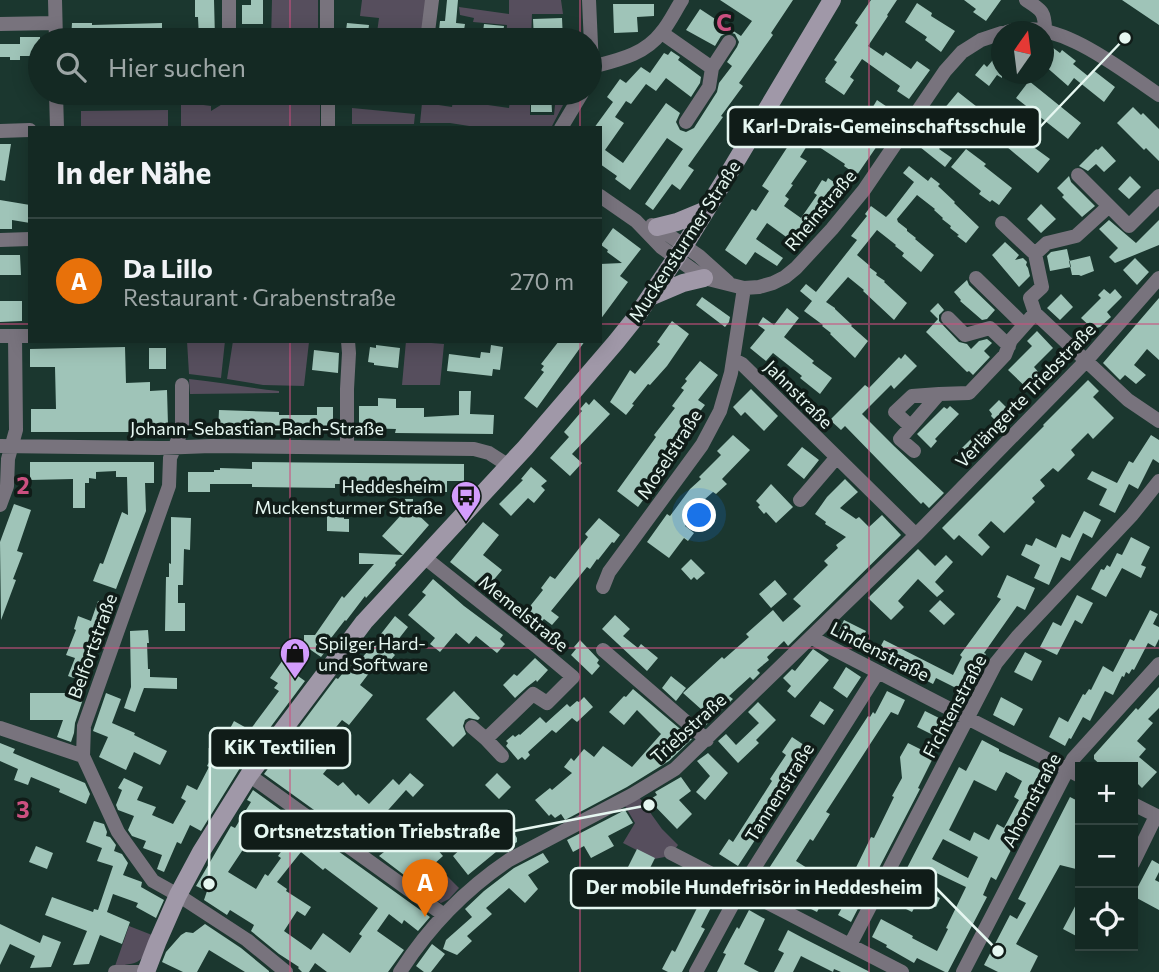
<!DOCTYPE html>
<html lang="de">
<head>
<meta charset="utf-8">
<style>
	body { margin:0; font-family:Commissioner,sans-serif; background:#213530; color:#f1f3f6 }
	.controls { position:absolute; right:21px; bottom:21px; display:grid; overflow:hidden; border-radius:0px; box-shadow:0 4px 18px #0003 }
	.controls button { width:63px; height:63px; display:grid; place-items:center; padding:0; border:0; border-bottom:2px solid #334541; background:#142923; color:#f1f3f6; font:35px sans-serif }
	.compass { position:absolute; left:991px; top:21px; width:63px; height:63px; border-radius:50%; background:#142923; box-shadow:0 4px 18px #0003; rotate:14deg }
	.you { position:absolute; left:700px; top:516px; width:24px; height:24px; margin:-18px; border:5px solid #fff; border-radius:50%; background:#1a73e8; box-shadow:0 0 0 10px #1a73e833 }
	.badge { display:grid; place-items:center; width:46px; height:46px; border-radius:50%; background:#8c9099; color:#fff; font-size:23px; font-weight:700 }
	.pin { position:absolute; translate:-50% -58px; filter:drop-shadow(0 2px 4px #0008) }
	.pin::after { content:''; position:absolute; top:37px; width:24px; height:21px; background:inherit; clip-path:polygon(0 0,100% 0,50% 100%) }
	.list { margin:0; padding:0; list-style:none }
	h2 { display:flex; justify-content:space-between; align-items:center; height:91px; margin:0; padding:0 28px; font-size:30px }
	h2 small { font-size:23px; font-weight:400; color:#9da6a6 }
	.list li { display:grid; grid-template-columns:46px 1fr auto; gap:21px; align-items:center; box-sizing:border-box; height:126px; padding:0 28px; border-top:2px solid #334541 }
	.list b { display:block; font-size:26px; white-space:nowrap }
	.list p { margin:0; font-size:23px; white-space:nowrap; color:#9da6a6 }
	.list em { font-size:23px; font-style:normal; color:#9da6a6 }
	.icon { flex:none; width:38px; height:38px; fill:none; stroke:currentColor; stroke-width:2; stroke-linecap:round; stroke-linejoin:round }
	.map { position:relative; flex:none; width:1159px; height:972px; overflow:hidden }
	.search { position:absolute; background:#142923; box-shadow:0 4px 18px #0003; left:28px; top:28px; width:574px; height:77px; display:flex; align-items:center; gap:18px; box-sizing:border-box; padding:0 24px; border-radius:38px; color:#9da6a6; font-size:26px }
	.panel { position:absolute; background:#142923; box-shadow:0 4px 18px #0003; left:28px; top:126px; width:574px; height:217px; border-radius:0px }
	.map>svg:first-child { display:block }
	.green { fill:#564e5d }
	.building { fill:#9fc4b8; fill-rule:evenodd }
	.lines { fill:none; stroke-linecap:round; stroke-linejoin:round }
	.minor { stroke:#78737d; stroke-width:14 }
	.secondary { stroke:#a098a8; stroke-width:18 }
	.grid { fill:none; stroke:#cb5080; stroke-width:2; stroke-opacity:0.55 }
	.labels { text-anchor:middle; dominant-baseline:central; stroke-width:7; stroke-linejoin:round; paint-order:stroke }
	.street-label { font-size:18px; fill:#e6f7f1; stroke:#101c18 }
	.poi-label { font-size:18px; fill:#e6f7f1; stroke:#101c18; text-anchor:end }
	.grid-label { font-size:23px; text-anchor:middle; font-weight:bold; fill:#cb5080; stroke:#101c18; stroke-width:7; stroke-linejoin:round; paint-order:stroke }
	.leader { fill:none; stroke:#e6f7f1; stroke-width:2.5 }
	.callout-dot { fill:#e6f7f1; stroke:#101c18; stroke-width:2.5 }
	.callout { fill:#101c18; stroke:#e6f7f1; stroke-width:2.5 }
	.callout-label { font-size:19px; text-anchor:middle; font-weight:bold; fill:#e6f7f1 }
</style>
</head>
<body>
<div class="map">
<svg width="1159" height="972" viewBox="0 0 1159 972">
	<rect width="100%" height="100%" fill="#1b372f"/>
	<!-- green -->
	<path class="green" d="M272,0H318V40H271Z
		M362,0H427L421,40H376L379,18L360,16Z
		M509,0H561L563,14H532L531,40H506L507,25L473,22L474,18L460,15L459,7L509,14Z
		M225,93H287V99L320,102V128H181V102L211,106V111L224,103Z
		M423,93H426L425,103L452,107L453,100L509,108L511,93H530V115H554L555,105H563L551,128H482L450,123H420Z
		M352,108L415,114L414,124H352Z
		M168,110V128H81V111Z
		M187,341H225L221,378L189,374Z
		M233,341L309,342L304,386L263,385L227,379Z
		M406,341L444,344L440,385H402Z
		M189,379C219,382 248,388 279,391V393L190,394Z
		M639,797L662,829L678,845L670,856L654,859L623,843L635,823L625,806Z
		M436,865L459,888L449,899L441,903L436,900L441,893L427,882L421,889L417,884Z
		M129,926L152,935C142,962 144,963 115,966Z"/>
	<!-- building -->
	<path class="building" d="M195,0H214L215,38L199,39L198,17H195Z
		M251,0H263V24H242V5H251Z
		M447,0H458L456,23L465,24L464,30L483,32L484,24L504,26L502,40H438L440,21H445Z
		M720,0H793L771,33L773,35L739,83L743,86L721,116L723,117L688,166L694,170L680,190L672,184L653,210L645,204L683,149L667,138L630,190L615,179L617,176L600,164V128H594L613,102L607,97L620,79L626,83L641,67L650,73L664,53L668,55L671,51L680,57L678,60L701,77L700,83L691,97L666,78L656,91L646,84L631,104L626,101L615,117L624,123L605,150L623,163L666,103L680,113L676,122L680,130L686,132L694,128L717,92L719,83L732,66L727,62L737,47L739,42L735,34L729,32L721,36L715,46L686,30L700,9L741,36L752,21Z
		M871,0H897L887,15L888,16L868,46L883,56L886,52L911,69L917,61L930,70L909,99L897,91L900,86L862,59L850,77L854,80L844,95L825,82L826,80L825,79L837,62L834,60L858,25L855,23Z
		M964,0H1001L986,21L973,12L976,9Z
		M1122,0H1159V25Z
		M917,3L932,13L931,16L955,31L941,52L925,40L927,37L905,22Z
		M613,4H654V16L637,17L638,32L614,33Z
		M562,18L563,40H534L533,19Z
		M72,23H92V25L162,23V39L71,40Z
		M347,23L369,25L367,40L345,38Z
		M20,37H40V56H20V60H10V57H0V44H20Z
		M1048,44L1060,53L1062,50L1076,61L1073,64L1088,76L1093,70L1115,87L1104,102L1074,78L1068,86L1044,65V50Z
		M1002,49V78L997,75L989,86L975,75L984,64L987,67Z
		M1029,81L1081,123L1068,139L1016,98Z
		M958,92L1009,132L1010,130L1050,159L1038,173L968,114L939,149L952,158L945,167L920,147L932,131L928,128Z
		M373,93H412L411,103L373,99Z
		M531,93H551L552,112H531Z
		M877,100L896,113L875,144L877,146L857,175L844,166L845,164L810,141L800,157L807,161L791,184L793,185L785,196L789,199L784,206L801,218L817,195L814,193L822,180L826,182L828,178L841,187L827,206L825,204L803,235L799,232L795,237L792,235L789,239L767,223L756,239L783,258L777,266L755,252L746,265L725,250L752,209L756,211L769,191L762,186L807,117L830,132L833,128L849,139L851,136L859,141L870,124L868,122L874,112L871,110Z
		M1133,107L1141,115L1143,113L1159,129V161L1146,148L1144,150L1117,123Z
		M0,144H11L5,181L0,180Z
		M1102,146L1116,161L1104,172L1096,164L1088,171L1079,166L1096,149L1098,150Z
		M966,149L986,164L984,166L1012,188L999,205L992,200L990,202L979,194L981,191L951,167Z
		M909,166L928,181L931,177L940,184L938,186L955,202L954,203L979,227L966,243L957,236L959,235L950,228L951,226L942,219L943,218L934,210L935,209L917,195L897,219L898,222L907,229V231L916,238L915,239L934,255L921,272L902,256L904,253L895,246L896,245L877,230L857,255L870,266L869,267L877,273L876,275L885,281L884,282L907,303L894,320L863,291L864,290L848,277L826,302L835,308V309L852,325L851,326L868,341L855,358L830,334L831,333L822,326L823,325L804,311L812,301L800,291L806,284L816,292L857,240L851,236L867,216L865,214L871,206L886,217L890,213L914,182L903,173Z
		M1069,176L1071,182L1095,206L1082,217L1062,197L1064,195L1057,188Z
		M1130,176L1141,187L1129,199L1118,189Z
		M0,200L30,205V223L12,220V229H0Z
		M1041,204L1056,219L1041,233L1027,219Z
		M1109,220L1136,243L1159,220V245L1115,263L1109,257L1118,248L1099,229Z
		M613,228L641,249L620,276L628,282L600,320V264L622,263L607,252L608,250L601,245Z
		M1005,242L1019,255L1015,260L1023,258L1027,262L1026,265L1028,268L1030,276L1019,287L992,255Z
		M1067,249L1071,267L1050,271L1047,256L1051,252Z
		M0,255H20L21,275H0Z
		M1090,256L1094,271L1081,276L1079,275H1072L1069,261Z
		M1135,258L1149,272L1137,285L1123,270Z
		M967,280L969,285L995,310L987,319L982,320L960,301L961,300L954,292Z
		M1104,289L1110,294L1115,289L1122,297L1107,312L1111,317L1100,327L1093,329L1081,318L1101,298L1098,295Z
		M1061,294L1073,307L1060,320L1047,308Z
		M702,297L730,317L729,322L725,327L696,305Z
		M1159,298V360L1147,349L1134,365L1146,375L1136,384L1125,375L1120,380L1103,363Z
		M0,301H22V321L0,322Z
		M938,303L944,310L939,315V321L959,342L967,344L971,349L979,341L987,339L992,343L984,351L990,357L973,375L969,371L967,372L926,332L938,319L930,311Z
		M787,308L799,318L784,337L814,361L812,363L832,378L820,394L800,378L802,376L773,353L766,361L750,348L765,330L758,325L763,317L774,325Z
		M672,321L689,334L667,366L650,385L648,384L632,404L634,405L626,415L610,402L630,370L635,374L660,344L657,342Z
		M1037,331L1053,348L1034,367L1046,381L1033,394L1008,370L1032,346L1027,341Z
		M559,341H585L537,408L524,398L544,372L541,370L544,366L541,364Z
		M376,345L400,348L398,368L374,365V363L368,362L370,347L376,348Z
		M491,345L503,347L500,370L493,369L492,376L447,371L449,354L480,358L481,352L490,353Z
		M125,347L126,383L150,382V391L167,390L168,425H152L153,430L128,432H31V409H56L55,367H30V349Z
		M149,348H166V369H149Z
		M314,350L339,353L338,373L312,370Z
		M905,354L917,366L894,389L891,385L862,414L894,446L944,493L929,508L923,502L921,504L845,426L841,430L830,420L865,385L869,388L899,357L901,359Z
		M700,361L718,375L698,400L705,405L684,432L687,435L668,460L671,462L638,507L617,491L656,437L654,435L675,408L672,406L684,390L681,388L687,381L685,379Z
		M1088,380L1099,391L1093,397L1114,418L1093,439L1088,433L1071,450L1075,455L1058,472L1053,468L1040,480L1045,486L1032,498L1035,502L1004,533L991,521L978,535L990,547L982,556L959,535L954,540L942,528L1044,426L1043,425Z
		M751,389L778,416L764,431L745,412L741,416L733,407Z
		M459,391H471L470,414L494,415L493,434L395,433L396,429L359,428V406H378V398L396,399V408H424V417L459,415Z
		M594,399L610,414L572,454L582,463L570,476L550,458L569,437L564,432L582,411L580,409L586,402L589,405Z
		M999,400L1013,414L1003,424L999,421L998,423L991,416L992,414L989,410Z
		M950,406L959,414L935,439L937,441L931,448L917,434L944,407L947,409Z
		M317,407H333V429L316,428V431H300V433L218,432L219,410L279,412V415H317Z
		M978,432L985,440L982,443L985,447L969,464L957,453Z
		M733,435L750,450L722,479L727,484L716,494L713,492L704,500L685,526L694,533L688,541L684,538L669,558L647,542L667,514L670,516L690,489L701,479L699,477L721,455L717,451Z
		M1151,435L1159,440V463L1153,459L1138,489L1129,484L1115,513L1099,505L1107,489L1087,479L1092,471L1117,483L1129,461L1133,463Z
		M802,447L819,460L804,479L787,465Z
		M30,462H154V483H145L146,511L116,589L93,581L100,563L103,564L122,512L128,515L127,477H116V471L96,472V479L89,478V483H85V508H73V479L30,480Z
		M252,462L464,464V481H447V492H435V481H356V483H352V484H335V488L252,487V484H210V492H188V472H214V470H220V468L252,469Z
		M531,467L547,481L541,486L545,490L534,503L528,498L511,516L499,504L523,480L521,479Z
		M845,479L858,492L840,508L856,519L859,517L869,527L882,515L901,535L788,646L784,641L767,657L769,660L757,670L760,673L753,680L750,677L729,696L733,699L705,726L698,718L702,715L700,712L702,710L683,693L722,657L724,659L749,637L746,634L773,610L783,622L801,606L793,599L828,565L824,561L838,548L836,545L846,537L825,524L826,522L815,514L827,497Z
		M771,484L793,507L776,523L766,512L764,514L758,507L760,505L756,501Z
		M402,499H413V510L429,525L403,555L382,536L402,514Z
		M14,504L31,510L17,551L23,553L13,579L16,580L1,620L0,542Z
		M1084,511L1101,520L1092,538L1083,533L1070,561L1061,557L1049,585L1034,578L1040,565L1021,555L1026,544L1032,546L1036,538L1056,548L1062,534L1070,538Z
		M327,516L344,517V519H349V532L327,531Z
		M171,517L191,518L190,550L184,549L183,585H178V603H185V631H165L166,577H169V563L171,564Z
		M599,518L620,535L614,543L612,542L598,560L597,559L590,569L587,567L551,611L559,617L552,625L544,619L541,622L527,610L543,590L541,588L550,576L555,579L588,537L585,534Z
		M483,522L499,535L483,555L502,570L485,590L450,562Z
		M1131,537L1150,547L1141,565L1146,567L1141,578L1122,568L1106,597L1091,589L1101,569L1104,570L1107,565L1110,567L1117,553L1122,555Z
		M918,549L935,566L946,555L953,562L935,582L944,591L937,597L918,579L898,601L904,607L891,620L868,598Z
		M359,553L403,555L395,563L396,565L366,598L365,596L346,621L345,620L328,642L331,644L321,657L308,648L291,671L305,681L240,768L201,831L190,825L181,844L177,842L164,872L157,869L162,855L143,848L146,841L132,836L128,830L134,816L118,810L116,805L122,790L118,788L124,778L143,787L137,800L156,807L152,815L173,824L186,801L181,798L187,785L197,790L209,767L207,766L216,748L213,746L219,735L225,738L234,721L250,730L279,691L274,688L278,683L270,678L297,640L304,645V635H315L342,596L344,598L374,564H359Z
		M691,559L705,573L697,580L694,577L691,580L681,569Z
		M1007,575L1035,588L1025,610L1017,606L984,653L986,654L983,659L985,660L975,676L966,693L936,678L933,684L876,655L884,640L953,675L962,657L960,655L1001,599L997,597Z
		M433,579L464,606L503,635L500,639L505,644L498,652L497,653L476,636L469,644L456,633L440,652L430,644L435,638L408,615L426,595L422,592Z
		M775,580L787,594L771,608L759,594Z
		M1077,595L1093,603L1082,624L1075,620L1057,655L1040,647L1053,622L1061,626Z
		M940,600L955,614L944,625L929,611Z
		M98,601L113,607L103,634L93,630L85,651L95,655L85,682L68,676L75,658L66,655L76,630L74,629L78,616L91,621Z
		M1150,610L1158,614L1153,624L1159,627V639L1155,647L1148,643L1134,670L1132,669L1129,674L1126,672L1124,677L1122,676L1113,695L1105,691L1090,721L1083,717L1071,739L1069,738L1065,746L1049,737L1059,717L1068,722L1083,694L1085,695L1089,689L1091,690L1103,666L1113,672L1130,639L1134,641Z
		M615,615L630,629L623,636L638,648L641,644L658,658L647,671L602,629Z
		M395,616L408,627L390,650L395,655L383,669L381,667L377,671L373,668L360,685L373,695L349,725L342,720L327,738L336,744L328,755L334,760L323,774L338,786L343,782L356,796L358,794L369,804L393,779L399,785L410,773L424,785L413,797L406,790L381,818L400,837L414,823L443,856L424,873L416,864L404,875L379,856L384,852L367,836L360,843L264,774L336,678L338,679L351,663L355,667Z
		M844,620L866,631L858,646L837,635Z
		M148,630L149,643H147L148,669H150V677L177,678V689L144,688L135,712L124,708L131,687L130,631Z
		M580,640L599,660L597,663L600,666L592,675L571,655L576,649L574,647Z
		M813,649L829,660L795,698L787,691L791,686L783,678L792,669L795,671Z
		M1025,652L1042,661L1032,681L1014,672Z
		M535,658L548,670L537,682L536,680L527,687L515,698L503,685L514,674L517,676Z
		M846,667L861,677L847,698L833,688Z
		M671,676L686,688L676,701L662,688Z
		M1159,687V708L1148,719L1153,723L1137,741L1146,749L1139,757L1157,772L1142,788L1133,779V767H1103L1094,759V755L1136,708L1138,710Z
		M633,689L692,739L669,761L627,787L565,820L561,814L555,818L551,814L549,816L535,800L550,788L552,790L572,773L564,767L571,758L574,761L584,749L594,757L603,746L632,767L661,734L637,710L624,725L609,712L624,696L626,697Z
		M454,691L480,718L478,720L469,718L465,720L463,726L466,734L453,747L426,719Z
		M887,691L905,700L898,715L891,712L826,812L830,814L813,841L810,839L796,861L815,873L810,881L791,869L777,890L762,879L868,716L870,717L873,712L875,714Z
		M30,693H85L75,723L74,733L71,742L57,737L63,720H30Z
		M106,693L121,699L112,723L135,733L134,735L167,751L160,765L134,752L126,770L99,757L108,737L93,731L94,728Z
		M584,697L593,707L577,722L572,718L556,733L552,730L528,752L530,755L525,760L522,757L518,760L506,746L508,743L506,741L513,735L515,737L519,734L520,735L540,717L546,723L567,704L570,707L577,701L579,702Z
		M1001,697L1023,709L1014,726L993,715Z
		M820,701L834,710L824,725L810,716Z
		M758,702L776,720L756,740L759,743L738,763L718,741L726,734L736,745L759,723L748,712Z
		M925,711L947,722L939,738L917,727Z
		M792,737L810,749L795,772L798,774L738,866L719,854L729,839L733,842L772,781L770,779L786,755L782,752Z
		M982,740L999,749V751L1043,771L1030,797L1036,800L996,880L991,877L983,895L987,897L948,972H945L917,958L914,963L886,947L887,945L872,937L881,919L913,936L912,938L937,951L948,929L946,928L966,887L930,870L920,888L940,898L936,907L919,899L912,912L890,901L959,767L966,771ZM1006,772L1022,781L1014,797L1019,800L1004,828L997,824L989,840L974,832L970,841L949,830L974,780L996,791ZM943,839L978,857L968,878L932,859Z
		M0,743L15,749L13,753L85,783L90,794L86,804L59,792L60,789L31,777L28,785L14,780L18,769L0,761Z
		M908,743L934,756L918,788L920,789L851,922L838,915L848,897L843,894L871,837L874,838L894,797L892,796L902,778L900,757Z
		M708,753L728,773L705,800L696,792L710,776L697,761Z
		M497,773L511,787L499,799L485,785Z
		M681,777L691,791L679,800L692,814L677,829L649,800L657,795L655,792Z
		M253,790L430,917L418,931L404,920L402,924L389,914L377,931L404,950L388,972H327L315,963L309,972H302L298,968L299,967L279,954L251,931L254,925L230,910L227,915L204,900L207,891L196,886L231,826L235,828L251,802L247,800ZM264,818L291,838L278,856L281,858L268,876L265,874L256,889L228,872ZM301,852L323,870L325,868L378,908L359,934L362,936L350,953L323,933L311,950L284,931L297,911L305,916L311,907L286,891L287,889L277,882Z
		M1070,797L1080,802V870L1060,865L1016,944L1038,956L1030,972H998L984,965L1010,915L1017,919L1026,903L1018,899Z
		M625,810L633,823L608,836L614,846L591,858L584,846L573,852L567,840Z
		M94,821L104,824L107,832L106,836L110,837L116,845L114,851L122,854L128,863L123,875L142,882L141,887L164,900L156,918L136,907L138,903L113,894L107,912L130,922L122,944L100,935L89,964L73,965L87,931L45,915L52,897L93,912L94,909L98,910L113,866L97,861L102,848L86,842Z
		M507,822L517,838V842L507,848L502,847L468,875L453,856L475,836L478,839Z
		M36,846L53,853L47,869L29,862Z
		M637,849L655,858L646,876L628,867Z
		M543,853L549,862L528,875L538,889L525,903L509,888L486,908L492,914L467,936L472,941L457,955L443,949L446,940L472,917L465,909L484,891L514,868Z
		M1152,860L1159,864V872L1155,880L1159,882V910L1133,896Z
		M692,883L717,896L701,927L705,929L682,972H668L662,969L672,950L675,952L697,908L683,901Z
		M806,885L826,895L817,912L797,902Z
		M1080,897V938L1063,929Z
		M749,910L765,919L744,964L759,972H717L726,954L723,953L731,938L737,927L739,929Z
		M0,924L40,943L43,935L61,942L51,967L30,968L35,956L10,944L0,965Z
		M205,924L241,948L269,971V972H245L209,950L197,972H183L162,962L166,952L181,935L186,932L193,933Z
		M788,930L803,938L870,972H841L834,969L833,972L801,956L793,972H774L784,953L778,950Z
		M432,944L445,954L431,972H424L416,966Z"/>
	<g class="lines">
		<!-- minor -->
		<path class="minor" d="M55,0L56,40
			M229,0V40
			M327,0V40
			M589,0L592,67L590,73
			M1026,0C1041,10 1045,11 1045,30
			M0,24L55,23
			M1007,32C1057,16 1120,69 1159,95
			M662,33L712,68
			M427,40L432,0
			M592,67C618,60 644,55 661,33C669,24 675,11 682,0
			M56,93L57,128
			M328,93V128
			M686,122L709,87L712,68L729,42
			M561,128L582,93
			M0,131L30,130
			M1078,175L1109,206
			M600,196L636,221L661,247L704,278L744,288L759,287L773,283L785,277L796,268L832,229L864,190L945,71L962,52L981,40L1002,33
			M1002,223L1035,254
			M652,225L657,227L699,256L728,282
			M0,240L30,239
			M976,278L1024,325
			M1035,313L1030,298L1042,287L1035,254L1047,243L1076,236L1109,206L1129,226L1159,196
			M948,318L965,335L990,328L1009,346
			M0,336H30
			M734,360L742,364L916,535
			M182,385V430L170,458L169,486L84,726L83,756L118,832L153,881L178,895L247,940L286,972
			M910,426L895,412L912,396L939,394
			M0,446L159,448L211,446L474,449L489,453L509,466
			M347,447V389L349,353L348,341
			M914,451L900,439L939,394L969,393L1005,355L1011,340L1035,313L1128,400L1159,421
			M800,500L836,458
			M0,505L7,486L8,459L16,430L15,336
			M424,557L536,646L573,677L547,703L533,694L486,739
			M603,587L609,572L702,445L720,411L731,373L744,288
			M812,638L1080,776
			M603,650L707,740
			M472,727L486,739L502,756
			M0,728L83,756
			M249,775L444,915
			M1133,804L1159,817
			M671,853L902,972
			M1133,863L1156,816
			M850,945L996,663L1018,636L1132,515L1159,481
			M115,972H145
			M400,972C428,928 466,889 509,860L632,795L675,769L916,535L1085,362L1159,278
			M696,972L741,889L878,672
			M963,972L1073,759L1159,664"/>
		<!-- secondary -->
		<path class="secondary" d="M657,227L677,222L706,210
			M650,297L683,283L704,278
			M146,972L157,943L178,895L201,852L249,775L364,622L525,448L616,342L636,317L684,246L732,168L832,0"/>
	</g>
	<!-- grid -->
	<path class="grid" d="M290,0V40M580,0V40M869,0V972M290,93V128M580,93V128M0,324H30M600,324H1159M290,341V972M580,341V972M0,648H1159"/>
	<!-- icons -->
	<defs>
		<g id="bus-pin" transform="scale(1.575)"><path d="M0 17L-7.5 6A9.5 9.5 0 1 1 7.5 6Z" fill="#d39cfc" stroke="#101c18"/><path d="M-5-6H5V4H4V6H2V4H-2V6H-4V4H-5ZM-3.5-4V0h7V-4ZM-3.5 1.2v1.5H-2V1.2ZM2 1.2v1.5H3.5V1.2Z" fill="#111"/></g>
		<g id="shop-pin" transform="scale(1.575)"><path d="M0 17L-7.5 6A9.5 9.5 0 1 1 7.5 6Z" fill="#d39cfc" stroke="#101c18"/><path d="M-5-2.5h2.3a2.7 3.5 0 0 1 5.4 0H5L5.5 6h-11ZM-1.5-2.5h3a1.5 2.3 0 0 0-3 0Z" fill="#111"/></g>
	</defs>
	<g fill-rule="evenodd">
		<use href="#bus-pin" x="466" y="496"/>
		<use href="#shop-pin" x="295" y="653"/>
	</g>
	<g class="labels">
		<!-- street labels -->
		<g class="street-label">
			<text transform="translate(820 210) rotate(-50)">Rheinstraße</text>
			<text transform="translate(684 241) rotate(-57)">Muckensturmer Straße</text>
			<text transform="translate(799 394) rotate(45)">Jahnstraße</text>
			<text transform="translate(1025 395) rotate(-46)">Verlängerte Triebstraße</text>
			<text x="257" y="428">Johann-Sebastian-Bach-Straße</text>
			<text transform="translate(669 454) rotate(-57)">Moselstraße</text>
			<text transform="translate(524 613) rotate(39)">Memelstraße</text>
			<text transform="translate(92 646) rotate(-70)">Belfortstraße</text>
			<text transform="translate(880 651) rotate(27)">Lindenstraße</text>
			<text transform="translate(954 706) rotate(-62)">Fichtenstraße</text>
			<text transform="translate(688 728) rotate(-42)">Triebstraße</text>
			<text transform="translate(779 792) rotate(-58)">Tannenstraße</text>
			<text transform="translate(1031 800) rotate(-62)">Ahornstraße</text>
		</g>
		<!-- poi labels -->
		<g class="poi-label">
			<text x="443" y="486">Heddesheim<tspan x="443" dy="21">Muckensturmer Straße</tspan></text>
			<text x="318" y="643" text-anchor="start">Spilger Hard-<tspan x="318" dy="21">und Software</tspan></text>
		</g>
	</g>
	<g class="grid-label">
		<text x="724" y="31">C</text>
		<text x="23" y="494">2</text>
		<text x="23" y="818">3</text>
	</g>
	<!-- callouts -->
	<path class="leader" d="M1125 38L1040 127M209 884L210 748M649 805L514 831M998 951L936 888"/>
	<g class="callout-dot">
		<circle cx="1125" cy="38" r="7"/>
		<circle cx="209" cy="884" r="7"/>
		<circle cx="649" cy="805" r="7"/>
		<circle cx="998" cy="951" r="7"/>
	</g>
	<g class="callout">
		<rect x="728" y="107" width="312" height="40" rx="7"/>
		<rect x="210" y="728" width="140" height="40" rx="7"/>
		<rect x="240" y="811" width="274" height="40" rx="7"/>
		<rect x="571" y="868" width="365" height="40" rx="7"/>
	</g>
	<g class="callout-label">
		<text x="884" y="133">Karl-Drais-Gemeinschaftsschule</text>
		<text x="280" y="754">KiK Textilien</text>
		<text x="377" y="838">Ortsnetzstation Triebstraße</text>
		<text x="754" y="894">Der mobile Hundefrisör in Heddesheim</text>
	</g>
</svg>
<div class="controls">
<button>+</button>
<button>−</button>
<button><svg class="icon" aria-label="locate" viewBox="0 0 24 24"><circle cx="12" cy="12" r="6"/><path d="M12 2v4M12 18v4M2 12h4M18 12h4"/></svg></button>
</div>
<svg class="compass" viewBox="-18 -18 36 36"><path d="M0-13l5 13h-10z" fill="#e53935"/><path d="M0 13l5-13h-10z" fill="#9da6a6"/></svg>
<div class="you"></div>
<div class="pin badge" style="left:425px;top:917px;background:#e8710a">A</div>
<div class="search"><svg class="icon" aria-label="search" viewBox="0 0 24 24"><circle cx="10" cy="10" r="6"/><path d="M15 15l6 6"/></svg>Hier suchen</div>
<section class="panel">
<h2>In der Nähe<small></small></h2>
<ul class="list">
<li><span class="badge" style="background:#e8710a">A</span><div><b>Da Lillo</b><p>Restaurant · Grabenstraße</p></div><em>270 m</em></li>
</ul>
</section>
</div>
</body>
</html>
